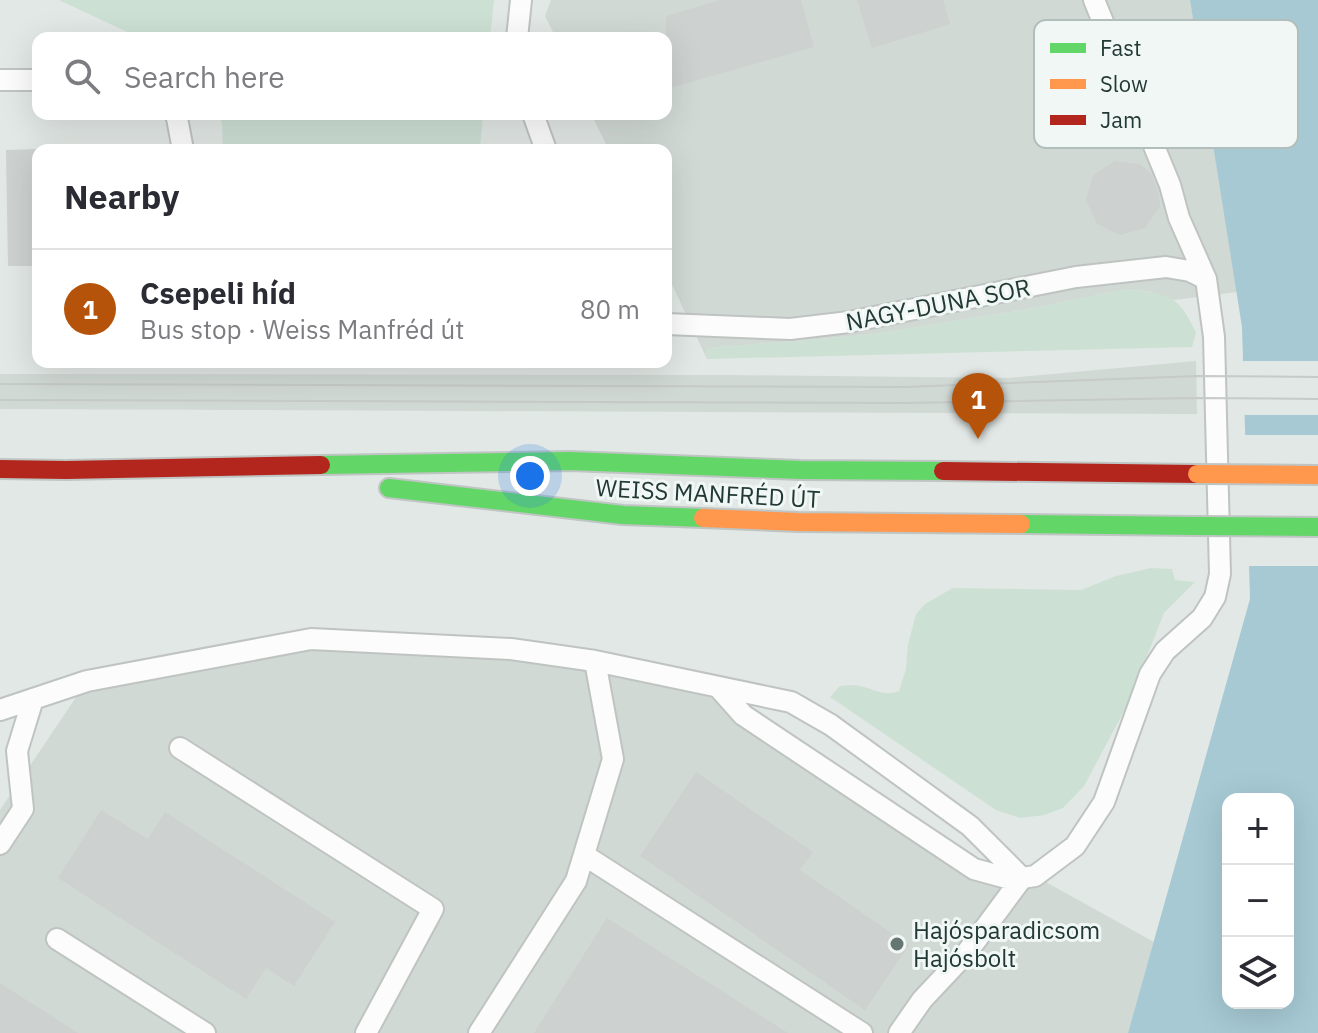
<!DOCTYPE html>
<html lang="en">
<head>
<meta charset="utf-8">
<style>
	body { margin:0; font-family:"IBM Plex Sans",sans-serif; background:#f7f7f7; color:#2b2b33 }
	.controls { position:absolute; right:24px; bottom:24px; display:grid; overflow:hidden; border-radius:16px; box-shadow:0 8px 32px #0002 }
	.controls button { width:72px; height:72px; display:grid; place-items:center; padding:0; border:0; border-bottom:2px solid #e1e1e2; background:#fff; color:#2b2b33; font:40px sans-serif }
	.you { position:absolute; left:530px; top:476px; width:28px; height:28px; margin:-20px; border:6px solid #fff; border-radius:50%; background:#1a73e8; box-shadow:0 0 0 12px #1a73e833 }
	.badge { display:grid; place-items:center; width:52px; height:52px; border-radius:50%; background:#b45309; color:#fff; font-size:26px; font-weight:700 }
	.pin { position:absolute; translate:-50% -66px; filter:drop-shadow(0 2px 4px #0008) }
	.pin::after { content:''; position:absolute; top:42px; width:28px; height:24px; background:inherit; clip-path:polygon(0 0,100% 0,50% 100%) }
	.list { margin:0; padding:0; list-style:none }
	h2 { display:flex; justify-content:space-between; align-items:center; height:104px; margin:0; padding:0 32px; font-size:34px }
	h2 small { font-size:26px; font-weight:400; color:#7c7c81 }
	.list li { display:grid; grid-template-columns:52px 1fr auto; gap:24px; align-items:center; box-sizing:border-box; height:120px; padding:0 32px; border-top:2px solid #e1e1e2 }
	.list b { display:block; font-size:30px; white-space:nowrap }
	.list p { margin:0; font-size:26px; white-space:nowrap; color:#7c7c81 }
	.list em { font-size:26px; font-style:normal; color:#7c7c81 }
	.icon { flex:none; width:44px; height:44px; fill:none; stroke:currentColor; stroke-width:2; stroke-linecap:round; stroke-linejoin:round }
	.map { position:relative; flex:none; width:1318px; height:1033px; overflow:hidden }
	.search { position:absolute; background:#fff; box-shadow:0 8px 32px #0002; left:32px; top:32px; width:640px; height:88px; display:flex; align-items:center; gap:20px; box-sizing:border-box; padding:0 28px; border-radius:16px; color:#7c7c81; font-size:30px }
	.panel { position:absolute; background:#fff; box-shadow:0 8px 32px #0002; left:32px; top:144px; width:640px; height:224px; border-radius:16px }
	.map>svg:first-child { display:block }
	.built { fill:#d1d9d5 }
	.green { fill:#cde0d4 }
	.water { fill:#a6c9d3; fill-rule:evenodd }
	.pier { fill:#e2e8e5 }
	.building { fill:#cdd1d0 }
	.lines { fill:none; stroke-linecap:round; stroke-linejoin:round }
	.lane-casing { stroke:#bfc4c2; stroke-width:24 }
	.fast-casing { stroke:#bfc5c3; stroke-width:22 }
	.slow-casing { stroke:#bfc5c3; stroke-width:22 }
	.jam-casing { stroke:#bfc5c3; stroke-width:22 }
	.lane { stroke:#fbfcfb; stroke-width:20 }
	.fast { stroke:#63d668; stroke-width:18 }
	.slow { stroke:#ff974d; stroke-width:18 }
	.jam { stroke:#b3261e; stroke-width:18 }
	.tram { stroke:#c6cac9; stroke-width:2 }
	.fast-bridge-casing { stroke:#bfc5c3; stroke-width:22; stroke-linecap:butt }
	.slow-bridge-casing { stroke:#bfc5c3; stroke-width:22; stroke-linecap:butt }
	.fast-bridge { stroke:#63d668; stroke-width:18 }
	.slow-bridge { stroke:#ff974d; stroke-width:18 }
	.poi-dot { fill:#657673; stroke:#f0f7f4; stroke-width:3 }
	.labels { text-anchor:middle; dominant-baseline:central; stroke-width:6; stroke-linejoin:round; paint-order:stroke }
	.street-label { font-size:24px; fill:#223935; stroke:#f0f7f4 }
	.poi-label { font-size:24px; fill:#223935; stroke:#f0f7f4; text-anchor:start }
	.key { fill:#f0f7f4; stroke:#b2bebb; stroke-width:2 }
	.key-label { font-size:22px; fill:#223935 }
</style>
</head>
<body>
<div class="map">
<svg width="1318" height="1033" viewBox="0 0 1318 1033">
	<rect width="100%" height="100%" fill="#e2e8e5"/>
	<!-- built -->
	<path class="built" d="M551,0H1190L1237,292L1174,300L1151,292L1127,289L1024,310L867,335L707,348V359L666,272V150H609L591,114H666V38H556L545,16Z
		M1196,361L1197,414L0,409V374L729,375L1008,378Z
		M311,639L511,649L719,688L974,869L1035,876L1154,942L1128,1033H0V810L87,681Z"/>
	<!-- green -->
	<path class="green" d="M59,0H494L490,38H140Z
		M219,114H483L480,150H223L222,124Z
		M1127,289C1141,291 1161,292 1173,300C1184,306 1190,322 1196,332L1192,347L707,359L706,348L867,335L1024,310Z
		M1151,568L1172,569L1175,580L1195,582L1164,613L1129,702L1084,786L1063,808L1044,815L1020,818L996,810L830,697L840,686C846,686 854,684 860,686C875,689 883,697 899,691L906,669L908,645L916,614L925,604L953,588L1081,590L1116,576Z"/>
	<!-- water -->
	<path class="water" d="M1190,0H1318V1033H1128L1250,599L1242,327ZM1228,799H1288V1003H1228Z"/>
	<!-- pier -->
	<path class="pier" d="M1239,361H1318V415H1241Z
		M1241,435H1318V566H1245Z"/>
	<!-- building -->
	<path class="building" d="M720,0H801L814,47L666,89V16Z
		M857,0H943L950,24L872,48Z
		M38,149V266H8L6,150Z
		M1115,161L1140,164L1152,175L1159,195L1160,207L1145,228L1120,235L1097,224L1086,200L1093,175Z
		M696,772L813,852L800,870L909,945L865,1010L640,856Z
		M101,810L148,839L165,812L335,922L294,986L266,968L246,999L58,878Z
		M607,918L788,1033H534Z
		M0,983L78,1033H0Z"/>
	<g class="lines">
		<!-- lane casing -->
		<g class="lane-casing">
			<path id="lane" d="M517,38L521,0
				M0,80H38
				M175,114L177,118L183,150
				M533,114L546,150
				M666,324L790,329L849,322L1076,277L1166,267L1190,271L1206,279
				M719,688L743,715L974,869L1003,877L1022,878L1035,876L1075,846L1104,802L1150,674L1165,651L1202,618L1215,597L1220,574L1214,337L1206,279L1179,218L1170,185L1094,0
				M0,710L87,681L311,639L511,649L595,661L791,702L831,725L970,826L1022,878
				M180,748L433,909L366,1033
				M0,844L23,809L17,751L33,699
				M584,855L862,1033
				M57,939L205,1033
				M479,1033L576,881L613,759L595,661
				M899,1033L922,1000L968,951L1022,878"/>
		</g>
		<!-- fast casing -->
		<g class="fast-casing">
			<path id="fast" d="M321,465L570,461L800,470L943,471
				M389,488L623,515L703,518
				M1021,524L1197,526"/>
		</g>
		<!-- slow casing -->
		<g class="slow-casing">
			<path id="slow" d="M703,518L798,522L1021,524"/>
		</g>
		<!-- jam casing -->
		<g class="jam-casing">
			<path id="jam" d="M0,469L66,470L321,465
				M943,471L1197,474"/>
		</g>
		<!-- lane -->
		<use href="#lane" class="lane"/>
		<!-- fast -->
		<use href="#fast" class="fast"/>
		<!-- slow -->
		<use href="#slow" class="slow"/>
		<!-- jam -->
		<use href="#jam" class="jam"/>
		<!-- tram -->
		<path class="tram" d="M0,384L904,387L1197,376L1318,377
			M0,400L904,403L1196,398L1318,399"/>
		<!-- fast-bridge casing -->
		<g class="fast-bridge-casing">
			<path id="fast-bridge" d="M1197,526L1318,527"/>
		</g>
		<!-- slow-bridge casing -->
		<g class="slow-bridge-casing">
			<path id="slow-bridge" d="M1197,474L1318,475"/>
		</g>
		<!-- fast-bridge -->
		<use href="#fast-bridge" class="fast-bridge"/>
		<!-- slow-bridge -->
		<use href="#slow-bridge" class="slow-bridge"/>
	</g>
	<!-- markers -->
	<circle class="poi-dot" cx="897" cy="944" r="8"/>
	<g class="labels">
		<!-- street labels -->
		<g class="street-label">
			<text transform="translate(938 304) rotate(-11)">NAGY-DUNA SOR</text>
			<text transform="translate(708 493) rotate(3)">WEISS MANFRÉD ÚT</text>
		</g>
		<!-- poi labels -->
		<g class="poi-label">
			<text x="913" y="930">Hajósparadicsom<tspan x="913" dy="28">Hajósbolt</tspan></text>
		</g>
	</g>
	<!-- legend -->
	<rect x="1034" y="20" width="264" height="128" rx="12" class="key"/>
	<rect x="1050" y="43" width="36" height="10" fill="#63d668"/>
	<rect x="1050" y="79" width="36" height="10" fill="#ff974d"/>
	<rect x="1050" y="115" width="36" height="10" fill="#b3261e"/>
	<g class="key-label">
		<text x="1100" y="56">Fast</text>
		<text x="1100" y="92">Slow</text>
		<text x="1100" y="128">Jam</text>
	</g>
</svg>
<div class="controls">
<button>+</button>
<button>−</button>
<button><svg class="icon" aria-label="layers" viewBox="0 0 24 24"><path d="M12 4l9 5-9 5-9-5zM3 14l9 5 9-5"/></svg></button>
</div>
<div class="you"></div>
<div class="pin badge" style="left:978px;top:439px">1</div>
<div class="search"><svg class="icon" aria-label="search" viewBox="0 0 24 24"><circle cx="10" cy="10" r="6"/><path d="M15 15l6 6"/></svg>Search here</div>
<section class="panel">
<h2>Nearby<small></small></h2>
<ul class="list">
<li><span class="badge">1</span><div><b>Csepeli híd</b><p>Bus stop · Weiss Manfréd út</p></div><em>80 m</em></li>
</ul>
</section>
</div>
</body>
</html>
